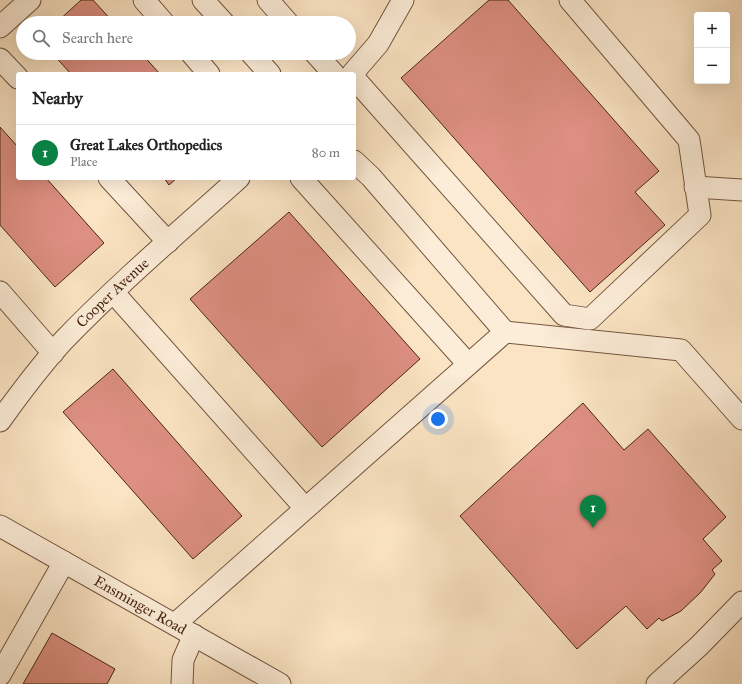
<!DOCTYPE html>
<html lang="en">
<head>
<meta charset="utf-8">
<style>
	body { margin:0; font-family:"IM FELL Great Primer",serif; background:#f2f2f2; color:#222 }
	.controls { position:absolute; right:12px; top:12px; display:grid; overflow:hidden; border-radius:4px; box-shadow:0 4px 16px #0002 }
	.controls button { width:36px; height:36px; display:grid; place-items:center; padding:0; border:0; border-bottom:1px solid #e0e0e0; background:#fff; color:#222; font:20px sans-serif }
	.you { position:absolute; left:438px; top:419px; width:14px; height:14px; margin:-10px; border:3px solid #fff; border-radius:50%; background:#1a73e8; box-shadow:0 0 0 6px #1a73e833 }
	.badge { display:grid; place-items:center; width:26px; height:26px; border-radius:50%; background:#0b8043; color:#fff; font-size:13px; font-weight:700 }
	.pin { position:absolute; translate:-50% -33px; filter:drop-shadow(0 1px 2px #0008) }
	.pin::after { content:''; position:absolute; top:21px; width:14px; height:12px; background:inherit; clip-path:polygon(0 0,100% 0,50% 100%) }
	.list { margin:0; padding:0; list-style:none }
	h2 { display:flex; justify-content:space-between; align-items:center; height:52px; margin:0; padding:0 16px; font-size:17px }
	h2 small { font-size:13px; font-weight:400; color:#767676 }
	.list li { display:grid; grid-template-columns:26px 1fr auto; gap:12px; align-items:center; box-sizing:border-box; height:56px; padding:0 16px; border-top:1px solid #e0e0e0 }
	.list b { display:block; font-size:15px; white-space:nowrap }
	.list p { margin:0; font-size:13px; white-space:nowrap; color:#767676 }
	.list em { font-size:13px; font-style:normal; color:#767676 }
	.icon { flex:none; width:22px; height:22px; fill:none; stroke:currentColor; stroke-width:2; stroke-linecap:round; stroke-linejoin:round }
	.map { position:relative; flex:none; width:742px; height:684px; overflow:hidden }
	.search { position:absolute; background:#fff; box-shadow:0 4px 16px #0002; left:16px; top:16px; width:340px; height:44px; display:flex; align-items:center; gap:10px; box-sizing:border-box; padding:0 14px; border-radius:22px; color:#767676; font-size:15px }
	.panel { position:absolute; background:#fff; box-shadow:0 4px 16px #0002; left:16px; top:72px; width:340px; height:108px; border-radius:4px }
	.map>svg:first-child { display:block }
	.building { fill:#dd8f81; stroke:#482515 }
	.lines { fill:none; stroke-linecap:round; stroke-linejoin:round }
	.minor-casing { stroke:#755540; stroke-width:23 }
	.minor { stroke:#fcedd8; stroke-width:21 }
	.labels { text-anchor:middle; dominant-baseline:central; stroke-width:4; stroke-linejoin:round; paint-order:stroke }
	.street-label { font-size:15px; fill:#482515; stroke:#fcedd8 }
</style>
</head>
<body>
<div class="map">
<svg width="742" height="684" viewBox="0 0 742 684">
	<rect width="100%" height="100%" fill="#fbe4c3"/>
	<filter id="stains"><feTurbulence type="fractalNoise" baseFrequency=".005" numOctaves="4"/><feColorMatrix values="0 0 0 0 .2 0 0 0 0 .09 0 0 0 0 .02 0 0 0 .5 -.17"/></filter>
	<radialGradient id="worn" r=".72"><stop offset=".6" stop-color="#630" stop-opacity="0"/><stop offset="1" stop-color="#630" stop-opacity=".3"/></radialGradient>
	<!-- building -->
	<path class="building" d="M81,0H93L114,23H56Z
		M489,0H508L659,171L635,192L665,225L590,292L401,78Z
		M52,53H141L160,74H71Z
		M0,127L18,147V178H46L104,243L55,287L0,225Z
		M164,178H177L169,185Z
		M289,212L420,359L322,447L190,299Z
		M113,369L242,516L193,559L63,412Z
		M583,403L624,450L648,429L726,517L703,539L722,561L712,570L715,574L701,592L681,611L662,621L659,618L647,629L626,606L577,649L460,516Z
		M52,633L115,669L107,684H23Z"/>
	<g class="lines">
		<!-- minor casing -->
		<g class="minor-casing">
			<g id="minor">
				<path d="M144,0L164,23"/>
				<path d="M203,0L224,23"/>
				<path d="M268,0L288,23"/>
				<path d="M0,27L30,0"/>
				<path d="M191,53L209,74"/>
				<path d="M251,53L270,74"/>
				<path d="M315,53L334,74"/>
				<path d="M0,59L18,78"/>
				<path d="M352,74L378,44L403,0"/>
				<path d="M354,78L564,315L590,319L700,215L689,140L570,0"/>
				<path d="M109,178L168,242"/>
				<path d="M301,178L468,364"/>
				<path d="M695,187L742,190"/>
				<path d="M0,292L53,353"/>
				<path d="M113,292L305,508"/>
				<path d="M505,332L681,350L742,419"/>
				<path id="s1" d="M0,421C20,393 41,365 64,340C119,283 180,231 239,178"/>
				<path id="s2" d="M0,526L280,684"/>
				<path d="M175,624L505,332L371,177L354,161"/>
				<path d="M0,675L64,562"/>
				<path d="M182,684L183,660L194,635"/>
				<path d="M657,684L699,646L742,602"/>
			</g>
		</g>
		<!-- minor -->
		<use href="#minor" class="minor"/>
	</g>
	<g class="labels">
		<!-- street labels -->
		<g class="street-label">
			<text stroke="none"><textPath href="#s1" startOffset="171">Cooper Avenue</textPath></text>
			<text stroke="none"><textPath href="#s2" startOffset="161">Ensminger Road</textPath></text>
		</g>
	</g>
	<rect width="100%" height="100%" filter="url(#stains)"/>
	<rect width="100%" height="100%" fill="url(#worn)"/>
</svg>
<div class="controls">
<button>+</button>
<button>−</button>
</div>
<div class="you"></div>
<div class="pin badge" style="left:593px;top:528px">1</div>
<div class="search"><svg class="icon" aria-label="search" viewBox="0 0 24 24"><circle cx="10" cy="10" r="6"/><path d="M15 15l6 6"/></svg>Search here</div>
<section class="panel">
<h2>Nearby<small></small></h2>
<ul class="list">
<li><span class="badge">1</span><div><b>Great Lakes Orthopedics</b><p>Place</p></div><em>80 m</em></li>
</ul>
</section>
</div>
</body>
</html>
